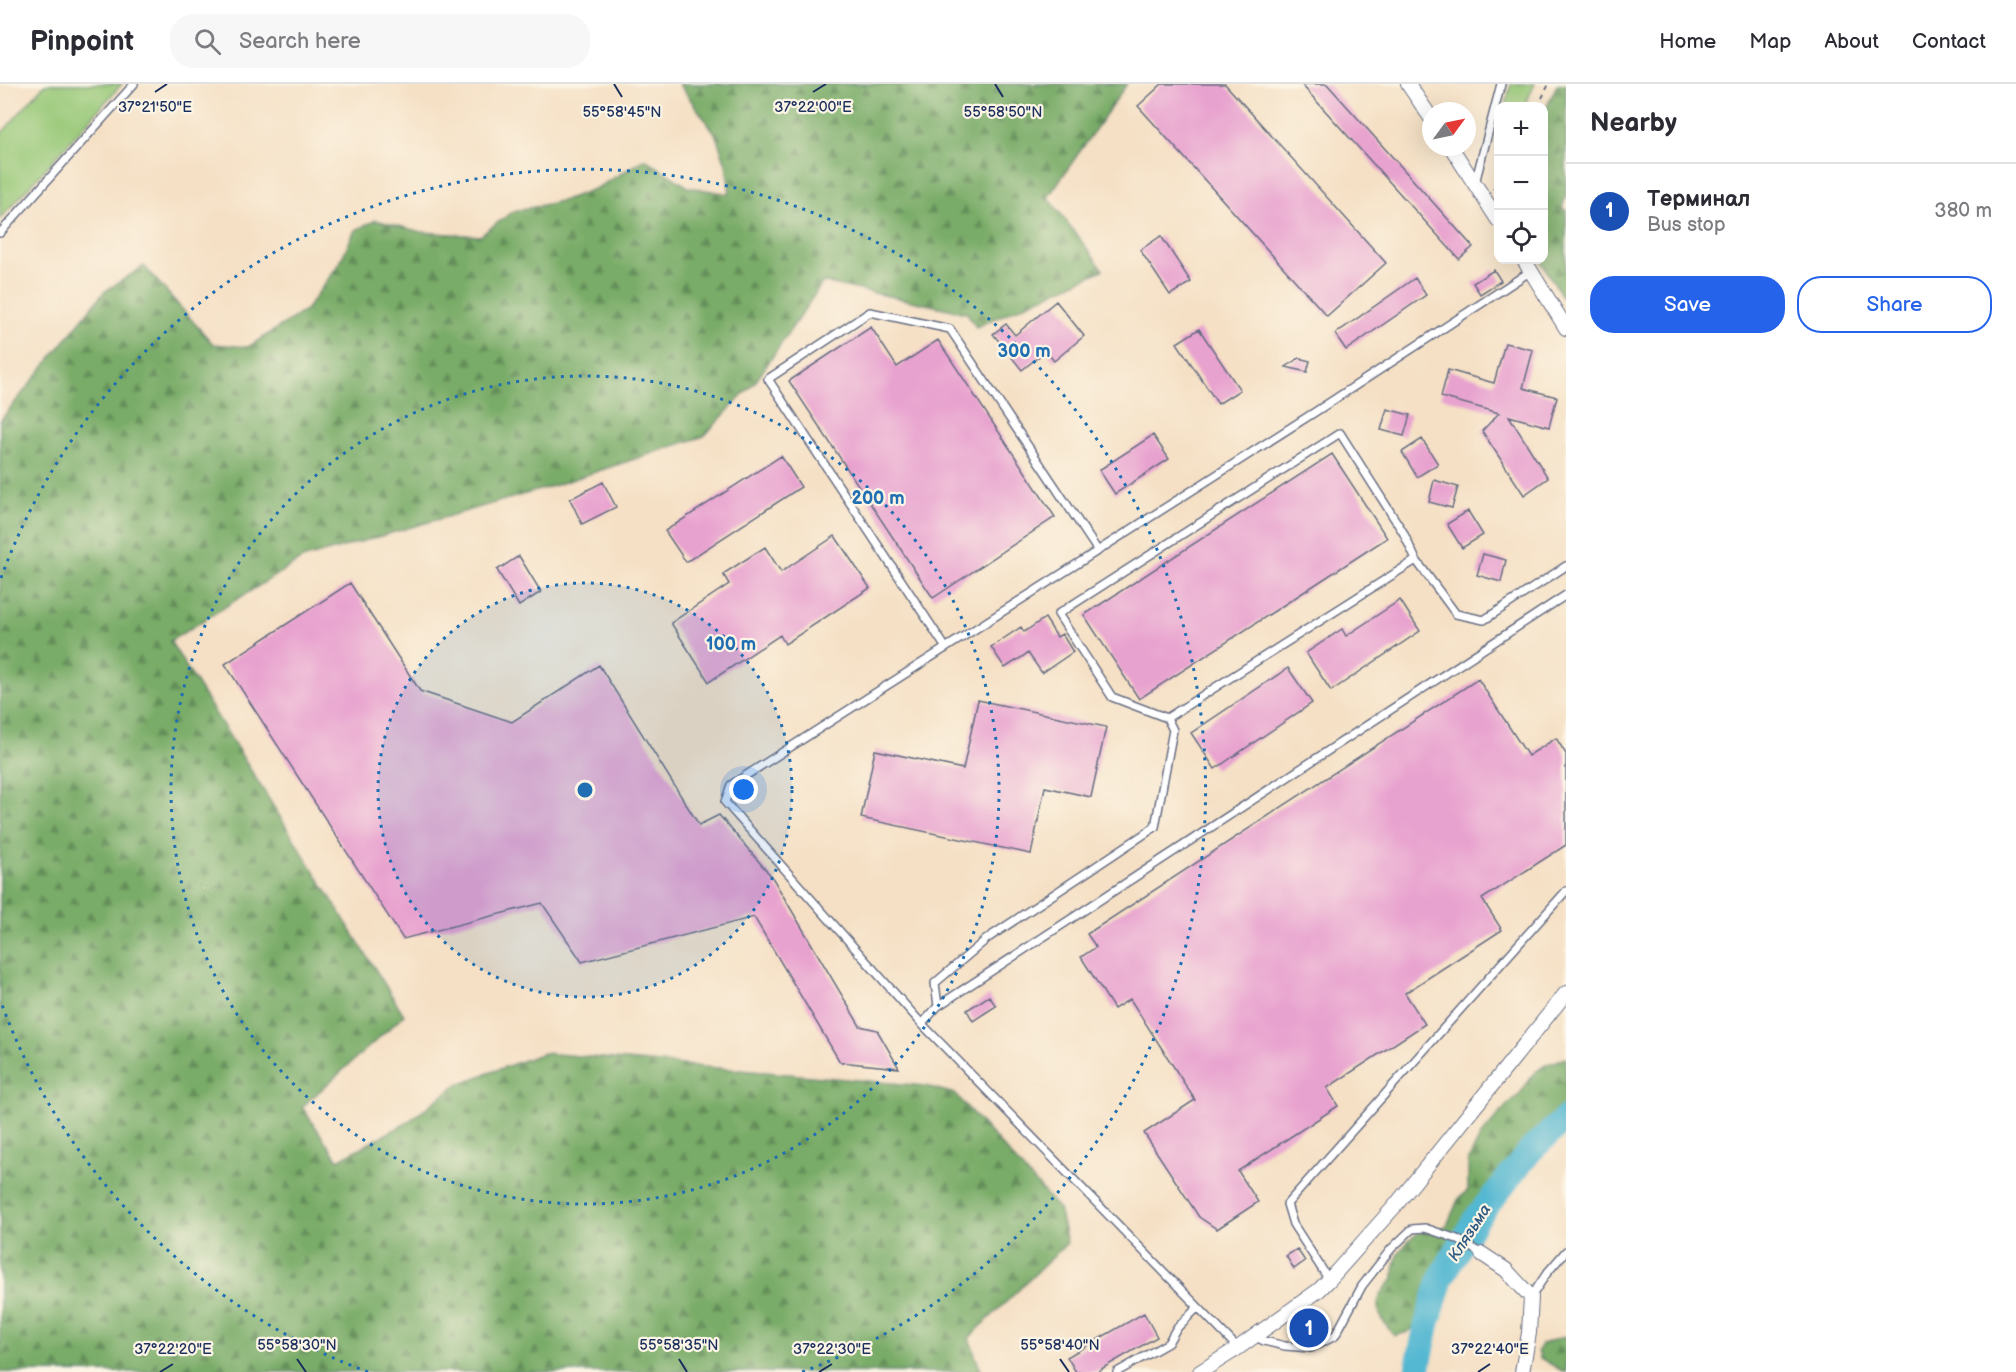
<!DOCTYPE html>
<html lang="en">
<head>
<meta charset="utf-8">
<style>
	body { margin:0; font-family:"Balsamiq Sans",sans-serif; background:#f7f7f7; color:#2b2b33 }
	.controls { position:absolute; right:18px; top:18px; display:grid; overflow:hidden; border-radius:12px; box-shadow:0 6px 24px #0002 }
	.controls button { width:54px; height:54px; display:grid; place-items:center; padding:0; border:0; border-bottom:2px solid #e1e1e2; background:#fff; color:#2b2b33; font:30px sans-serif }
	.compass { position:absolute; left:1422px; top:18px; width:54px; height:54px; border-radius:50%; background:#fff; box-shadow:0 6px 24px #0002; rotate:57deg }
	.you { position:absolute; left:744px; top:706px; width:21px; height:21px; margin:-15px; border:4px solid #fff; border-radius:50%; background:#1a73e8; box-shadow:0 0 0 9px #1a73e833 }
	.badge { display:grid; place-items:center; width:39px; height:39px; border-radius:50%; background:#2563eb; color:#fff; font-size:20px; font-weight:700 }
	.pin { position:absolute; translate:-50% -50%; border:3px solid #fff; box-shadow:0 2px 6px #0006 }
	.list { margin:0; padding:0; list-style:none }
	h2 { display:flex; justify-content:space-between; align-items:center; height:78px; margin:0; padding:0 24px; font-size:26px }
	h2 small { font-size:20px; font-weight:400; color:#7c7c81 }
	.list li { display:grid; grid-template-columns:39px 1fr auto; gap:18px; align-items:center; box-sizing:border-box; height:96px; padding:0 24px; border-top:2px solid #e1e1e2 }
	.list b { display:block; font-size:22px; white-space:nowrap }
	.list p { margin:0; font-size:20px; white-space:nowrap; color:#7c7c81 }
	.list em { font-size:20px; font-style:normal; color:#7c7c81 }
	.actions { display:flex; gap:12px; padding:18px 24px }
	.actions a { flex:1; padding:14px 0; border:2px solid #2563eb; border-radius:24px; text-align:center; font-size:21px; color:#2563eb }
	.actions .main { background:#2563eb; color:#fff }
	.icon { flex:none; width:33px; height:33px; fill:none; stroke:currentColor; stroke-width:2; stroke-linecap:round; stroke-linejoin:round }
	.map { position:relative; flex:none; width:1566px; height:1288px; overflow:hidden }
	header { display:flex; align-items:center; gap:36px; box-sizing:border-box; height:84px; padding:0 30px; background:#fff; border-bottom:2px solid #e1e1e2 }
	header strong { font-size:28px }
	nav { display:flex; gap:33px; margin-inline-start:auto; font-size:21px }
	.search { width:420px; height:54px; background:#f7f7f7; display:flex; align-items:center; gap:15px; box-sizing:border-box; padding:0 21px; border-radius:24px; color:#7c7c81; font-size:22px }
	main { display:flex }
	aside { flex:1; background:#fff }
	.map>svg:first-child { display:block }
	.grass { fill:#97c877; stroke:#597c6a; stroke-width:1.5 }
	.forest { fill:url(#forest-firs); stroke:#4a6e63; stroke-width:1.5 }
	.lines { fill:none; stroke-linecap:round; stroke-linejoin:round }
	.river { stroke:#54b8d2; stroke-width:26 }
	.building { fill:#e8a2cf }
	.lane-casing { stroke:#676d82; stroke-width:10 }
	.street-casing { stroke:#676d82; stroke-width:16 }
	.path { stroke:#676d82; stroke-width:2; stroke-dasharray:4.5 4.5; stroke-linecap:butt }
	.lane { stroke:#fff; stroke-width:7 }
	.street { stroke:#fff; stroke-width:14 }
	.ticks { fill:none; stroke:#1b2f5e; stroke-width:2 }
	.ring { fill:none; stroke:#1f6fb2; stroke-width:3; stroke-dasharray:3 6 }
	.labels { text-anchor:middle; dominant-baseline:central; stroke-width:4.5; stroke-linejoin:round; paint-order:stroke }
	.water-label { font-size:16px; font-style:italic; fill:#2c5881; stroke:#fcf5e5 }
	.ticks-label { font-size:15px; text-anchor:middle; fill:#1b2f5e; stroke:#fcf5e5; stroke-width:4.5; stroke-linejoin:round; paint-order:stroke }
	.centre { fill:#1f6fb2; stroke:#fcf5e5; stroke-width:3 }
	.ring-label { font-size:18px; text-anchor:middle; font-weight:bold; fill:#1f6fb2; stroke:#fcf5e5; stroke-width:4.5; stroke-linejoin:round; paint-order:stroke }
</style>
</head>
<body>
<header>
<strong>Pinpoint</strong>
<div class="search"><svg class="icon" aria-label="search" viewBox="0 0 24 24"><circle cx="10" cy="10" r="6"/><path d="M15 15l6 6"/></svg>Search here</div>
<nav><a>Home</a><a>Map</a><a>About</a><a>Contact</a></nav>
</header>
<main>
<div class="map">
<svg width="1566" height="1288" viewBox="0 0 1566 1288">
	<defs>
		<pattern id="forest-firs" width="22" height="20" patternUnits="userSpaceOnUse" patternTransform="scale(1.5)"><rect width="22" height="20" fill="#79ac68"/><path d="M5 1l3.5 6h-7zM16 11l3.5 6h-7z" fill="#628c59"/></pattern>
	</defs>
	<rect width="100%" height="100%" fill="#fcf5e5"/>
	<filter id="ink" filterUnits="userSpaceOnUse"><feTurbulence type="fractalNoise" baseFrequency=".0167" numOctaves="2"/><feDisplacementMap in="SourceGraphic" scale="12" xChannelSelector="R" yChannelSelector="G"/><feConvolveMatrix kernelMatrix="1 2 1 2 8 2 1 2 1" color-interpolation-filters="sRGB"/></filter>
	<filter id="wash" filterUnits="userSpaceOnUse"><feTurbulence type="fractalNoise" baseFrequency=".008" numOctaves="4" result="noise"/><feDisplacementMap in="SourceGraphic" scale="24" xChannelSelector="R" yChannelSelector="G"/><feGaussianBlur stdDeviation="1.35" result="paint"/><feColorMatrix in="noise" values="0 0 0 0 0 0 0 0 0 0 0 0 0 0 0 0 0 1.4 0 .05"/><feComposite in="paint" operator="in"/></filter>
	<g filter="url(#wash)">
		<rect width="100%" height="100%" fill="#f5e0c5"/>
		<!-- grass -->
		<path class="grass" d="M45,0H122L0,135V51Z
			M1511,0H1535L1524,22H1505Z"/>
		<!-- forest -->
		<path class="forest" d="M679,0H1127L1048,113L1103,186L976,243L967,229L823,198L756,297L704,352L553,402L302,475L170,557L404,931L302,1023L338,1076L405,1040L458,1000L544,969L926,1002L955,1010L1059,1125L1067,1159L969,1254L981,1288H0V337L104,208L144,182L213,260L248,263L306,226L339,180L355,146L376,136L421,148L480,152L512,128L565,116L599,103L645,75L688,103L730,110L726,80L715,49Z
			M1557,0H1566V110L1562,125L1566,126V219L1540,176H1544V29Z
			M1566,974V1027L1532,1055L1505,1089L1494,1097L1474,1120L1457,1155L1441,1177L1419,1239L1408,1248L1394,1252C1376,1227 1369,1219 1394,1195C1393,1171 1402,1162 1420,1147L1434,1149L1447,1141L1458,1116L1468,1106V1077L1480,1053L1508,1020L1519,1011L1535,988L1547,980Z
			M1566,1252V1288H1564L1540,1274L1538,1267L1541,1260Z"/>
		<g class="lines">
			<!-- river -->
			<path class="river" d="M1417,1288L1427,1240L1441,1194L1475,1136L1531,1066L1566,1034"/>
		</g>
		<g id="blocks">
			<!-- building -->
			<path class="building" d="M1162,0H1225L1386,179L1327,232L1138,22Z
				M1301,0H1327L1473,163L1459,175Z
				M1161,152L1191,198L1170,211L1140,166Z
				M1494,186L1501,197L1480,210L1473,199Z
				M1415,194L1426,211L1346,266L1335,250Z
				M1056,217L1084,252L1054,277L1046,267L1022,286L993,250L1006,240L1015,251Z
				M871,243L897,283L938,256L1055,433L933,514L789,297Z
				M1199,245L1240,306L1218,320L1177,259Z
				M1505,259L1533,266L1523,304L1557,313L1549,343L1509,332L1548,394L1524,411L1482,347L1499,329L1441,313L1448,286L1494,299Z
				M1299,274L1310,277L1307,288L1286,283Z
				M1387,325L1410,331L1404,352L1381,346Z
				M1153,351L1169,375L1115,410L1099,386Z
				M1422,355L1438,380L1417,393L1402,368Z
				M1332,370L1387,454L1139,615L1084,531Z
				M781,372L801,403L686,478L665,447Z
				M1434,396L1458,403L1452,424L1429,418Z
				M603,398L616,423L582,440L570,415Z
				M1468,427L1483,451L1462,464L1447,440Z
				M835,452L870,504L785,560L780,551L709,598L671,539L729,500L723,490L765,463L781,488Z
				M1483,470L1506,476L1501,498L1477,491Z
				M519,472L541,508L519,522L497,486Z
				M350,499L420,607L512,638L599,581L699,741L719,731L772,793L860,942L877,946L899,984L840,978L754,833L582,878L542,819L403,855L225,580Z
				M1400,516L1420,547L1331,607L1306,569L1342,545L1346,552Z
				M1045,534L1057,553L1062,550L1073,568L1042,589L1028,569L1005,584L991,563L1021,543L1024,548Z
				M1288,584L1312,619L1215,685L1191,649Z
				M1478,595L1528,672L1556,654L1566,670V761L1482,815L1502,846L1405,909L1425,940L1327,1004L1338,1022L1238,1087L1258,1118L1217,1145L1199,1133L1144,1049L1195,1016L1130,915L1114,925L1081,873L1096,863L1087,850Z
				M978,616L1106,643L1091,713L1045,703L1031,770L861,734L875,666L963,685Z
				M989,912L996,922L973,937L967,926Z
				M1297,1165L1305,1177L1294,1185L1286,1172Z
				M1144,1229L1157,1253L1096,1288H1076L1067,1273Z"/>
		</g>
	</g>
	<g filter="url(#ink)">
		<use href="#blocks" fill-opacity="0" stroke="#676d82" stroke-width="1.5"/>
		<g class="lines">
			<!-- lane casing -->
			<g class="lane-casing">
				<path id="lane" d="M1475,99L1501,0
					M0,149L134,0
					M946,564L768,295L870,228L950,245L1098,467
					M1167,634L1416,476
					M938,922L935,899L988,854L1155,743L1173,646L1167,634L1112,613L1058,530L1340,349L1403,448L1416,476L1456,530L1484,536L1566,482
					M922,940L725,718L731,701L1315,328L1531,187
					M1329,1196L1293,1140L1287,1120L1566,807
					M1531,1213L1547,1189L1566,1167
					M1254,1252L1264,1257L1285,1262L1311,1264L1335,1252L1362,1202L1391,1165L1412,1145L1425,1144L1457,1155L1482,1170
					M1238,1264L922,940L938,922L1566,511
					M1117,1288L1168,1259L1176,1245L1198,1223"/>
			</g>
			<!-- street casing -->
			<g class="street-casing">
				<path id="street" d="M1408,0L1431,34
					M1451,63L1498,136
					M1524,176L1566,244
					M1482,1170L1506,1186L1531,1213L1529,1249L1522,1288
					M1200,1288L1238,1264L1319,1206L1329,1196L1395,1122L1566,909"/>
			</g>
			<!-- path -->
			<path class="path" d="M1538,22L1549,0
				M1493,105L1498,100"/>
			<!-- lane -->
			<use href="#lane" class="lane"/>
			<!-- street -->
			<use href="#street" class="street"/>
		</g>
	</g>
	<!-- ticks -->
	<path class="ticks" d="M614,0L622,13M995,0L1003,13M155,8L167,0M813,8L826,0M297,1275L306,1288M679,1275L687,1288M1060,1275L1069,1288M160,1288L173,1280M819,1288L832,1280M1478,1288L1490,1280"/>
	<!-- distance rings -->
	<circle cx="585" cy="706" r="207" fill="#1f6fb2" fill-opacity=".12"/>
	<g class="ring">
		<circle cx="585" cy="706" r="207"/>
		<circle cx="585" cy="706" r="414"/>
		<path d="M368 1288A621 621 0 0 1 1 918M1 494A621 621 0 1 1 802 1288"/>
	</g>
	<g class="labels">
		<!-- water labels -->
		<g class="water-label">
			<text transform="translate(1470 1149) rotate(-57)">Клязьма</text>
		</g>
	</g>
	<g class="ticks-label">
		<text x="155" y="28">37°21'50"E</text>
		<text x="813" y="28">37°22'00"E</text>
		<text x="1003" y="33">55°58'50"N</text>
		<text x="622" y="33">55°58'45"N</text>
		<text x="297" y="1266">55°58'30"N</text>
		<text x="679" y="1266">55°58'35"N</text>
		<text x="1060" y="1266">55°58'40"N</text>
		<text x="173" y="1270">37°22'20"E</text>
		<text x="832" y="1270">37°22'30"E</text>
		<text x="1490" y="1270">37°22'40"E</text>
	</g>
	<circle cx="585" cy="706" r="9" class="centre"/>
	<g class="ring-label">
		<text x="1024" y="273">300 m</text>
		<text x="878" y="420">200 m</text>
		<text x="731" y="566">100 m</text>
	</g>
</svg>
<div class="controls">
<button>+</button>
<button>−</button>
<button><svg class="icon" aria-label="locate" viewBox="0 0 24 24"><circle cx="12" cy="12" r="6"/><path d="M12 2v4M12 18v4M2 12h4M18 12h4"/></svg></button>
</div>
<svg class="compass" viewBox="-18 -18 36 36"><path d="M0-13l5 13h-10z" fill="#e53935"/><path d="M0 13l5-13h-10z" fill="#7c7c81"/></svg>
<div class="you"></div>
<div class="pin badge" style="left:1309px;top:1244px;background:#1a4fb4">1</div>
</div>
<aside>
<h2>Nearby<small></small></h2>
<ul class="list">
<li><span class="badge" style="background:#1a4fb4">1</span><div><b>Терминал</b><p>Bus stop</p></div><em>380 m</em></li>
</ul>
<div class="actions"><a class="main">Save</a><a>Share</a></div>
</aside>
</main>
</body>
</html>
